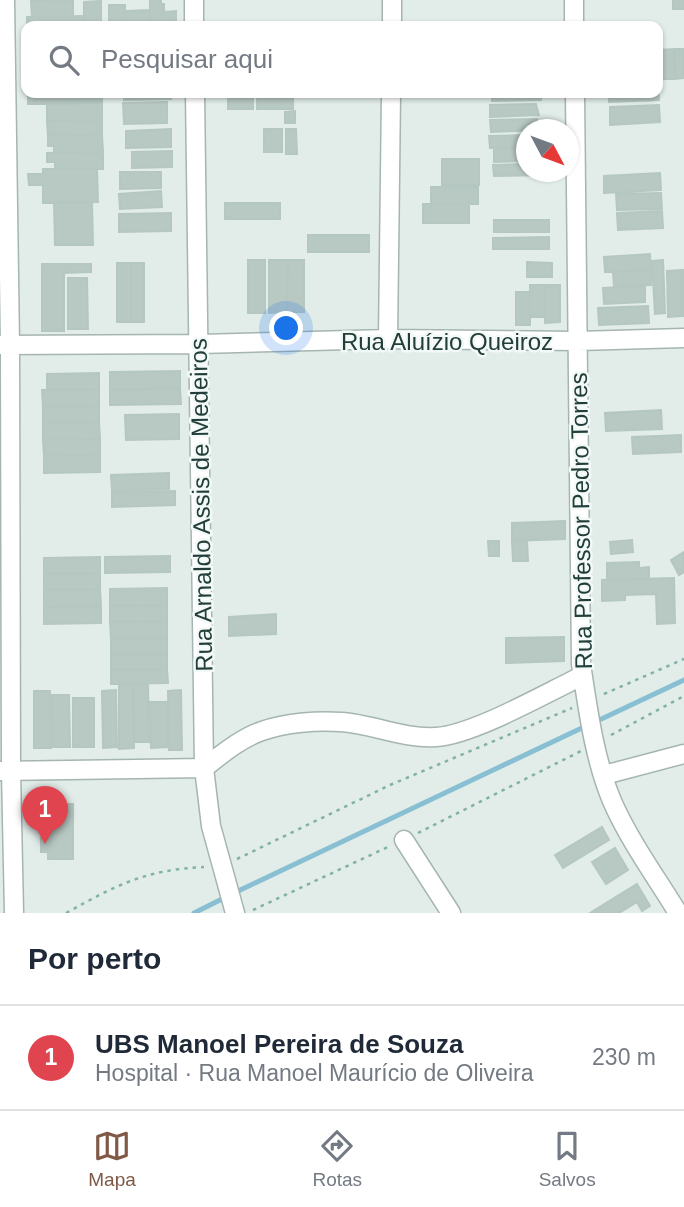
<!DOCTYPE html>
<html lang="pt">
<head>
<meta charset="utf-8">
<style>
	body { margin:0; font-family:Arial,sans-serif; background:#f6f6f7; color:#1f2937 }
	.compass { position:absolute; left:516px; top:119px; width:63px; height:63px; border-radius:50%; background:#fff; box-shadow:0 2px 5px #0004; rotate:131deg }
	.you { position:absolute; left:287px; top:329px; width:24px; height:24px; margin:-18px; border:5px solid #fff; border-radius:50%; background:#1a73e8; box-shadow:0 0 0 10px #1a73e833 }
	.badge { display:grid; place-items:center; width:46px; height:46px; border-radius:50%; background:#7f5846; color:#fff; font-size:23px; font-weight:700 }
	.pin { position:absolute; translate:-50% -58px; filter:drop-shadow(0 2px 4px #0008) }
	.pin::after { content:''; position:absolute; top:37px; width:24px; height:21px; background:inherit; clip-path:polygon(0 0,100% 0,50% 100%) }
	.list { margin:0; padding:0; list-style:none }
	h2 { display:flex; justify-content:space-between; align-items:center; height:91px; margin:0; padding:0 28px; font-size:30px }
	h2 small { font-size:23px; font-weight:400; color:#747a83 }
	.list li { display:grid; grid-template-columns:46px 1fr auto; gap:21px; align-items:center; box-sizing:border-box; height:105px; padding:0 28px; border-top:2px solid #e0e1e3 }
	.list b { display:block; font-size:26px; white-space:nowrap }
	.list p { margin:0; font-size:23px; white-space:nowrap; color:#747a83 }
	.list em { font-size:23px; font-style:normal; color:#747a83 }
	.icon { flex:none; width:38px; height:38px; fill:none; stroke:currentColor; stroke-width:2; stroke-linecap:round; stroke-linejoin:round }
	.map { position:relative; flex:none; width:684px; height:913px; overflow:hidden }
	.search { position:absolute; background:#fff; box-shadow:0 2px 5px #0004; left:21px; right:21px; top:21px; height:77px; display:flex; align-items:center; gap:18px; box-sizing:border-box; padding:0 24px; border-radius:14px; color:#747a83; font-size:26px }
	.sheet { height:196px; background:#fff }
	nav { display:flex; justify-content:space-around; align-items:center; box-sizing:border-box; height:98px; border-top:2px solid #e0e1e3; background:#fff; font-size:19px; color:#747a83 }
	nav a { display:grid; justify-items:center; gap:4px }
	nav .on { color:#7f5846 }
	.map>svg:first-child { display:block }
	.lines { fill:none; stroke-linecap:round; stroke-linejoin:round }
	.stream { stroke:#89bfd3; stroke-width:5 }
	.building { fill:#b8c8c3; stroke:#b5c7c1; stroke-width:2 }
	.street-casing { stroke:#a5b5b1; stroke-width:21 }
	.path { stroke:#82b1a8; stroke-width:2.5; stroke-dasharray:3.5 5; stroke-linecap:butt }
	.street { stroke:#fff; stroke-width:18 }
	.labels { text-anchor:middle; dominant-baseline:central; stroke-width:5; stroke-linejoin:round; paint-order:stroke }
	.street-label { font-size:24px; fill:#223e3a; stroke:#f3f9f7 }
</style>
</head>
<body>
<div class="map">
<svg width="684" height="913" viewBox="0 0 684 913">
	<rect width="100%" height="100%" fill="#e2ede9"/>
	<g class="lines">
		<!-- stream -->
		<path class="stream" d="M595,722L684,680
			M234,893L586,726
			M194,913L226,897"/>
	</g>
	<!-- building -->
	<path class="building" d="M73,0V17H32L31,1Z
		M150,0H161V4H164V12L176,11V26H150Z
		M673,0H684V9H673Z
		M101,1V26H84V2Z
		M109,5H125V26H105H109Z
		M150,10V26H125V11Z
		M84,16V26H27V17Z
		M674,49H684V78L675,79Z
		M674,49L675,79H661V61H658V50Z
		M658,84L659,100L609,102V93H658Z
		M28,93H80V103L28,104Z
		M80,93H102V103H80Z
		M124,93H171V99L124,100Z
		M228,93H253V109H228Z
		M257,93H293V109H257Z
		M492,93H538L541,95V100L492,101Z
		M167,102V123L124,124L123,103Z
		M80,103H102V120L47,121V104Z
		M536,104L539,115L490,117V105Z
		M659,105L660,122L610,125V107Z
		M295,111V123H285V112Z
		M537,119L540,130L491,132L490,120Z
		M102,120V135L48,136L47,121Z
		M171,129V147L126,148V131Z
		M264,129H282V152H264Z
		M286,129H296L297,154H286Z
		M102,135L103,152L54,153V146H48V136Z
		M526,135V147L490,148L489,136Z
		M526,149V161L494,162V150Z
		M172,151V167L132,168V152Z
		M103,152V169H55V162H47V153Z
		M442,159H479V185H442Z
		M526,164V172H549V175L494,176L493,165Z
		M43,169H97L98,202L43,203V185H29L28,174H43Z
		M120,172H161V188L120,189Z
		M660,173L661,190L604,193V176Z
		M431,187H478V204H431Z
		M161,191L162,207L120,209L119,194Z
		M661,193L662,209L617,210L616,194Z
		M92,202L93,245H55L54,203Z
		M225,203H280V219H225Z
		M423,204H469V223H423Z
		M662,211L663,228L618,230L617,213Z
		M171,213V231L119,232V214Z
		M494,220H549V232H494Z
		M308,235H369V252H308Z
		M549,237V249H493V238Z
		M650,254L651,270L605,272L604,257Z
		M248,260H265V313H248Z
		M269,260H288L287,312L269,313Z
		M288,260H304V312H287Z
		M663,260L665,313L655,314L652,261Z
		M527,262L552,263V277H527Z
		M117,263H131V322H117Z
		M131,263H144V322H131Z
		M42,264H64V331H42Z
		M64,264H91V272L64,273Z
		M651,270V285L614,287L613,272Z
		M681,270H684V316H682Z
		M681,270L682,316L668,317L667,271Z
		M68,278H87L88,329H68Z
		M530,285H545V317H530Z
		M545,285H560V322L545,323Z
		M645,286V302L604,304L603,288Z
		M516,292H530V325H516Z
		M648,306L649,323L599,325L598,308Z
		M180,371V388L110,390V372Z
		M99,373V389L47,390V374Z
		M180,388L181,404L110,405V390Z
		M99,389V406L43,407L42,390Z
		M99,406V422L43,423V407Z
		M661,410L662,429L606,431L605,413Z
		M179,414V439L126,440L125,415Z
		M99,422L100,439L43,440V423Z
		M681,435V452L633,454L632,437Z
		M100,439V455L44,456L43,440Z
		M100,455V472L44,473V456Z
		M169,473V489L112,491L111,475Z
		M175,491V505L112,507V493Z
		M565,521V539L512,541V523Z
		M527,540L528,561H513L512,541Z
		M632,540L633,552L611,554L610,542Z
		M488,541H499V556H489Z
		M684,552V572L679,575L671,560Z
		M170,556V572L105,573V557Z
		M100,557V573L44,574V558Z
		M639,562V568L649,567V579L607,580V563Z
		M100,573V589L44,590V574Z
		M674,578L675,623L657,624L656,594L625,595V600L602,601V580Z
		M167,588V605L110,606V589Z
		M100,589L101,606L44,607V590Z
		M167,605V621L110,622V606Z
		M101,606V623L44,624V607Z
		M276,614V634L229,636V617Z
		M167,621V638L111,639L110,622Z
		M564,637V661L506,663V638Z
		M167,638V654L111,655V639Z
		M167,654V669L111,670V655Z
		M167,669L168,683L111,684V670Z
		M119,684H133L134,748L119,749Z
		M133,684H148L149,742H134Z
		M116,690L117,747L103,748L102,691Z
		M181,690L182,750H169L168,691Z
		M34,691H50L51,748H34Z
		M52,695H69L70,747H53Z
		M73,698H94V747H73Z
		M150,702H168V747L151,748Z
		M48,804H73V859H48V852H41V838H48Z
		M602,827L609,840L563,868L555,855Z
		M615,848L628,870L606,884L592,862Z
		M637,884L650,906L642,911L637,902L619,913H590Z"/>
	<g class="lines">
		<!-- street casing -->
		<g class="street-casing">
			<path id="street" d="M5,0L10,345L11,771L14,913
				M194,0V26
				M574,0V26
				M392,26V0
				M195,93L204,768L211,826L235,913
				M575,93L581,664C588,709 594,758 612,801C629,840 656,877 678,913
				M388,339L391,93
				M0,345L200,344L388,339L578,341L684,338
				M0,771L204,768C221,755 241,738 262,731C285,723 317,720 341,722C373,724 403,739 436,737C473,735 546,693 582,676
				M604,775L684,754
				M404,840L451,913"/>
		</g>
		<!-- path -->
		<path class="path" d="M604,694L684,659
			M611,735L684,696
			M418,833L581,751
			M237,859L390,785L572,708
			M253,910L390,846
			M66,913C117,885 144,870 204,867"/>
		<!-- street -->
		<use href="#street" class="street"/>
	</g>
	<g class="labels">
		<!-- street labels -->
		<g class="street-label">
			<text x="447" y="341">Rua Aluízio Queiroz</text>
			<text transform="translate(201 505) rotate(-91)">Rua Arnaldo Assis de Medeiros</text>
			<text transform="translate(581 521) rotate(-91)">Rua Professor Pedro Torres</text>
		</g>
	</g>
</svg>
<svg class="compass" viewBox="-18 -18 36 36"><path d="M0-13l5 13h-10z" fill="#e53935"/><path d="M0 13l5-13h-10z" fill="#747a83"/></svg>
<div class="you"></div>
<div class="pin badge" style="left:45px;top:844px;background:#e0444e">1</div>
<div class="search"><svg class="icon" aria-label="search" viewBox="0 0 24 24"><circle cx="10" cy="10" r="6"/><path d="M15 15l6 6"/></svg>Pesquisar aqui</div>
</div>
<section class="sheet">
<h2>Por perto<small></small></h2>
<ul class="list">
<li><span class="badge" style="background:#e0444e">1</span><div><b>UBS Manoel Pereira de Souza</b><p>Hospital · Rua Manoel Maurício de Oliveira</p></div><em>230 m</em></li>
</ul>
</section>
<nav>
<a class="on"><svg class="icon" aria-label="map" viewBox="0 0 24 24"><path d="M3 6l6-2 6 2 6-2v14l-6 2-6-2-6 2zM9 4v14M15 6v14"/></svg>Mapa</a>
<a><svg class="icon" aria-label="directions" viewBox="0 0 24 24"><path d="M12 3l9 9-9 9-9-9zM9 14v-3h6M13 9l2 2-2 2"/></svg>Rotas</a>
<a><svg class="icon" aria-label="saved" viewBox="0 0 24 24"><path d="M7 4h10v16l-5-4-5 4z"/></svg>Salvos</a>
</nav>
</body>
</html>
